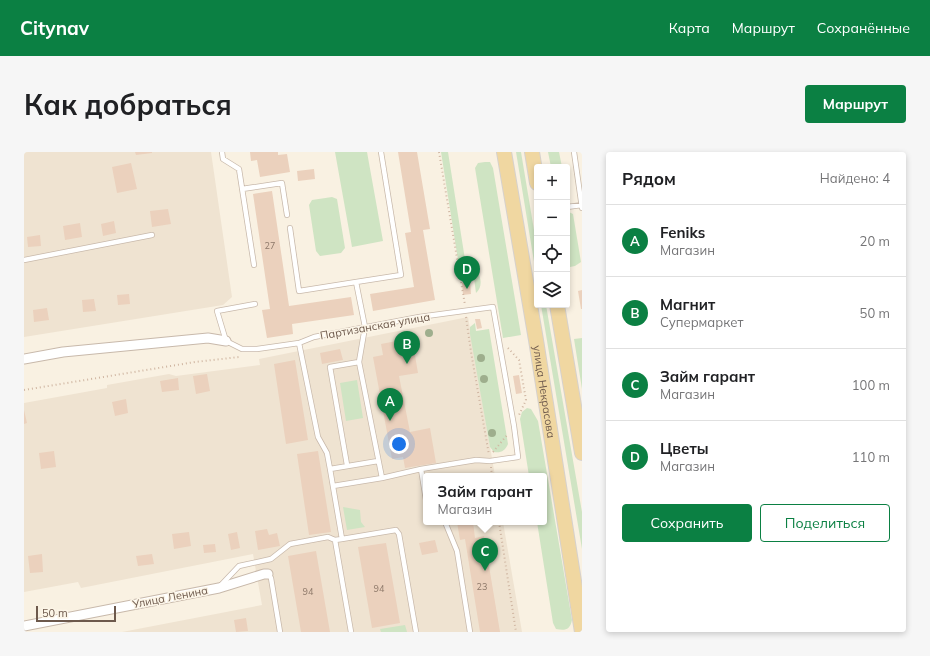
<!DOCTYPE html>
<html lang="ru">
<head>
<meta charset="utf-8">
<style>
	body { margin:0; font-family:Mulish,sans-serif; background:#f6f6f6; color:#202124 }
	.controls { position:absolute; right:12px; top:12px; display:grid; overflow:hidden; border-radius:4px; box-shadow:0 2px 6px #0003 }
	.controls button { width:36px; height:36px; display:grid; place-items:center; padding:0; border:0; border-bottom:1px solid #e0e0e0; background:#fff; color:#202124; font:20px sans-serif }
	.scale { position:absolute; left:12px; bottom:10px; width:80px; box-sizing:border-box; padding-left:4px; border:2px solid #6d594c; border-top:0; font-size:11px; line-height:14px; white-space:nowrap; color:#6d594c; -webkit-text-stroke:3px #fcf5e7; paint-order:stroke }
	.you { position:absolute; left:375px; top:292px; width:14px; height:14px; margin:-10px; border:3px solid #fff; border-radius:50%; background:#1a73e8; box-shadow:0 0 0 6px #1a73e833 }
	.badge { display:grid; place-items:center; width:26px; height:26px; border-radius:50%; background:#0b8043; color:#fff; font-size:13px; font-weight:700 }
	.pin { position:absolute; translate:-50% -33px; filter:drop-shadow(0 1px 2px #0008) }
	.pin::after { content:''; position:absolute; top:21px; width:14px; height:12px; background:inherit; clip-path:polygon(0 0,100% 0,50% 100%) }
	.popup { position:absolute; left:399px; top:321px; width:124px; height:52px; box-sizing:border-box; display:grid; place-content:center; border-radius:4px; background:#fff; filter:drop-shadow(0 1px 3px #0005); font-size:13px; white-space:nowrap; color:#757577 }
	.popup b { font-size:15px; color:#202124 }
	.popup::after { content:''; position:absolute; left:50%; top:100%; margin-left:-8px; border:8px solid transparent; border-top-color:#fff }
	.list { margin:0; padding:0; list-style:none }
	h2 { display:flex; justify-content:space-between; align-items:center; height:52px; margin:0; padding:0 16px; font-size:17px }
	h2 small { font-size:13px; font-weight:400; color:#757577 }
	.list li { display:grid; grid-template-columns:26px 1fr auto; gap:12px; align-items:center; box-sizing:border-box; height:72px; padding:0 16px; border-top:1px solid #e0e0e0 }
	.list b { display:block; font-size:15px; white-space:nowrap }
	.list p { margin:0; font-size:13px; white-space:nowrap; color:#757577 }
	.list em { font-size:13px; font-style:normal; color:#757577 }
	.actions { display:flex; gap:8px; padding:12px 16px }
	.actions a { flex:1; padding:9px 0; border:1px solid #0b8043; border-radius:4px; text-align:center; font-size:14px; color:#0b8043 }
	.actions .main { background:#0b8043; color:#fff }
	.icon { flex:none; width:22px; height:22px; fill:none; stroke:currentColor; stroke-width:2; stroke-linecap:round; stroke-linejoin:round }
	.map { position:relative; flex:none; width:558px; height:480px; overflow:hidden; border-radius:4px }
	header { display:flex; align-items:center; gap:24px; box-sizing:border-box; height:56px; padding:0 20px; background:#0b8043; color:#fff }
	header strong { font-size:19px }
	nav { display:flex; gap:22px; margin-inline-start:auto; font-size:14px }
	.intro { display:flex; align-items:center; justify-content:space-between; box-sizing:border-box; height:96px; padding:0 24px }
	h1 { margin:0; font-size:28px }
	.button { padding:10px 18px; border-radius:4px; background:#0b8043; color:#fff; font-size:14px; font-weight:700 }
	main { display:flex; gap:24px; padding:0 24px }
	aside { flex:1; background:#fff; border-radius:4px; box-shadow:0 2px 6px #0003 }
	.map>svg:first-child { display:block }
	.residential { fill:#efe3d1 }
	.green { fill:#cfe4c3 }
	.building { fill:#ebd1bd }
	.lines { fill:none; stroke-linecap:round; stroke-linejoin:round }
	.service-casing { stroke:#c8b9ab; stroke-width:6 }
	.minor-casing { stroke:#c8b9ab; stroke-width:11 }
	.primary-casing { stroke:#d6d1cd; stroke-width:16 }
	.path { stroke:#cfb5a1; stroke-width:2; stroke-dasharray:1 3; stroke-linecap:butt }
	.service { stroke:#fff; stroke-width:4.5 }
	.minor { stroke:#fff; stroke-width:9 }
	.primary { stroke:#f0d7a1; stroke-width:14 }
	.tree { fill:#9eae8d }
	.labels { text-anchor:middle; dominant-baseline:central; stroke-width:3; stroke-linejoin:round; paint-order:stroke }
	.number-label { font-size:9px; fill:#8c7768 }
	.street-label { font-size:11px; fill:#6d594c; stroke:#fcf5e7 }
</style>
</head>
<body>
<header>
<strong>Citynav</strong>
<nav><a>Карта</a><a>Маршрут</a><a>Сохранённые</a></nav>
</header>
<div class="intro"><h1>Как добраться</h1><a class="button">Маршрут</a></div>
<main>
<div class="map">
<svg width="558" height="480" viewBox="0 0 558 480">
	<rect width="100%" height="100%" fill="#f9f1e2"/>
	<!-- residential -->
	<path class="residential" d="M0,0H187L208,145L199,153L0,185Z
		M444,165L471,324H402V370H479L498,480H98L238,453L229,402L57,436L54,430L0,440V251L83,236V233L145,222L152,224L236,213L235,207Z"/>
	<!-- green -->
	<path class="green" d="M311,0H343L359,89L328,95Z
		M417,0H424L443,120L453,119C458,127 458,136 452,141L450,126L437,127Z
		M492,0H497L513,96V128Z
		M524,0H535L538,15H527Z
		M461,10H466L469,16L497,183L479,186L451,16L454,11Z
		M308,45L313,47L321,96L317,101L296,104L292,99L285,53L288,48Z
		M543,59L549,62L557,110L551,114L546,115L543,112Z
		M517,153H522L558,360V397Z
		M451,171L452,179L465,177L484,292C481,299 477,301 470,300L466,295L446,182V175Z
		M558,186V237L550,187Z
		M333,228L339,266L322,269L316,231Z
		M503,256L507,257L514,269L548,468C546,478 541,479 532,477L529,471L513,370H520V324H505L496,267L498,260Z
		M319,355L336,358L337,370L341,375L323,378Z
		M381,473L383,480H357L356,477Z"/>
	<!-- building -->
	<path class="building" d="M111,0H128V1L112,3Z
		M226,0H254V3L263,2L266,20L236,25L233,8L227,9Z
		M374,0H393L406,77L399,78L411,148L349,159L346,142L390,135L381,81L387,80Z
		M107,11L113,37L93,41L88,15Z
		M290,17L291,27L274,29L273,19Z
		M248,39L265,154L327,145L330,163L268,172L269,182L243,186L238,158L246,157L229,42Z
		M144,57L147,72L128,75L126,59Z
		M90,69L92,81L79,84L77,72Z
		M56,71L58,85L41,88L39,74Z
		M16,83L17,94L4,95L3,85Z
		M446,130L447,142L439,143L438,131Z
		M558,138V157H557L554,139Z
		M105,142L106,152L94,153L93,143Z
		M70,147L72,159L59,160L58,148Z
		M23,156L25,168L10,170L9,158Z
		M451,167H456L458,176L453,177Z
		M388,186L394,221L375,224L386,280L406,276L412,311L381,316L379,305L368,307L349,205L359,203L357,192Z
		M316,197L319,208L298,212L296,201Z
		M271,208L284,288L262,292L250,212Z
		M183,222L186,239L172,242L169,224Z
		M495,223L498,241L492,242L489,224Z
		M154,226L155,238L138,240L136,229Z
		M102,247L104,261L91,264L88,250Z
		M0,258L3,271L0,272Z
		M30,299L32,315L17,317L15,301Z
		M294,299L307,380L285,383L273,302Z
		M433,370H449L451,386L460,384L476,480H456L441,387L436,388Z
		M243,377L245,383L253,381L256,394L234,398L231,379Z
		M165,380L167,394L150,397L148,382Z
		M213,380L216,396L207,398L204,382Z
		M411,388L414,400L398,403L395,391Z
		M362,391L376,471L348,476L334,395Z
		M191,392L192,400L180,401L179,393Z
		M292,399L306,480H277L264,404Z
		M18,402L19,420L6,421L4,404Z
		M128,402L130,412L114,414L112,404Z
		M222,466L224,479L212,480L210,468Z"/>
	<g class="lines">
		<!-- service casing -->
		<g class="service-casing">
			<path id="service" d="M198,0L199,7L215,17L230,113
				M550,0L558,56
				M218,37L258,31L263,63
				M543,55L558,53
				M0,108L128,83
				M332,130L377,123L357,0
				M231,152L193,159L202,189L218,197H233L275,191L290,185L395,165L469,155L490,274L494,305L466,309L452,308L397,317L358,326L335,210L341,175L332,130L275,139L266,76
				M275,191L294,285L303,301L306,317L318,387
				M323,313L306,215L335,210
				M306,317L354,309
				M397,317L402,348
				M309,334L358,326
				M421,370L433,399L446,480
				M311,388L327,480
				M244,422L247,426L256,480
				M197,433L215,414L247,407L266,392L304,385L311,388L318,387L372,378L375,382L392,480"/>
		</g>
		<!-- minor casing -->
		<g class="minor-casing">
			<path id="minor" d="M0,207L39,200L184,186L202,189
				M0,474L195,436L240,422H244"/>
		</g>
		<!-- primary casing -->
		<g class="primary-casing">
			<g id="primary">
				<path id="s1" d="M480,0L512,188L558,480"/>
				<path d="M508,0L513,31"/>
				<path d="M533,153L558,301"/>
			</g>
		</g>
		<!-- path -->
		<path class="path" d="M415,0L441,153
			M442,165L447,200L465,303
			M484,196L495,208L502,248L495,263
			M0,238L171,210L215,205
			M469,300L484,282
			M467,315L468,324
			M475,370L492,480"/>
		<!-- service -->
		<use href="#service" class="service"/>
		<!-- minor -->
		<use href="#minor" class="minor"/>
		<!-- primary -->
		<use href="#primary" class="primary"/>
	</g>
	<!-- trees -->
	<g class="tree">
		<circle cx="405" cy="181" r="4"/>
		<circle cx="457" cy="206" r="4"/>
		<circle cx="460" cy="227" r="4"/>
		<circle cx="468" cy="281" r="4"/>
	</g>
	<g class="labels">
		<!-- number labels -->
		<g class="number-label">
			<text x="246" y="93">27</text>
			<text x="458" y="434">23</text>
			<text x="355" y="436">94</text>
			<text x="284" y="439">94</text>
		</g>
		<!-- street labels -->
		<g class="street-label">
			<text transform="translate(351 174) rotate(-10)">Партизанская улица</text>
			<text stroke="none"><textPath href="#s1" startOffset="243">улица Некрасова</textPath></text>
			<text transform="translate(146 445) rotate(-11)">Улица Ленина</text>
		</g>
	</g>
</svg>
<div class="controls">
<button>+</button>
<button>−</button>
<button><svg class="icon" aria-label="locate" viewBox="0 0 24 24"><circle cx="12" cy="12" r="6"/><path d="M12 2v4M12 18v4M2 12h4M18 12h4"/></svg></button>
<button><svg class="icon" aria-label="layers" viewBox="0 0 24 24"><path d="M12 4l9 5-9 5-9-5zM3 14l9 5 9-5"/></svg></button>
</div>
<div class="scale">50 m</div>
<div class="you"></div>
<div class="pin badge" style="left:366px;top:269px">A</div>
<div class="pin badge" style="left:383px;top:212px">B</div>
<div class="pin badge" style="left:461px;top:419px">C</div>
<div class="popup"><b>Займ гарант</b>Магазин</div>
<div class="pin badge" style="left:443px;top:137px">D</div>
</div>
<aside>
<h2>Рядом<small>Найдено: 4</small></h2>
<ul class="list">
<li><span class="badge">A</span><div><b>Feniks</b><p>Магазин</p></div><em>20 m</em></li>
<li><span class="badge">B</span><div><b>Магнит</b><p>Супермаркет</p></div><em>50 m</em></li>
<li><span class="badge">C</span><div><b>Займ гарант</b><p>Магазин</p></div><em>100 m</em></li>
<li><span class="badge">D</span><div><b>Цветы</b><p>Магазин</p></div><em>110 m</em></li>
</ul>
<div class="actions"><a class="main">Сохранить</a><a>Поделиться</a></div>
</aside>
</main>
</body>
</html>
